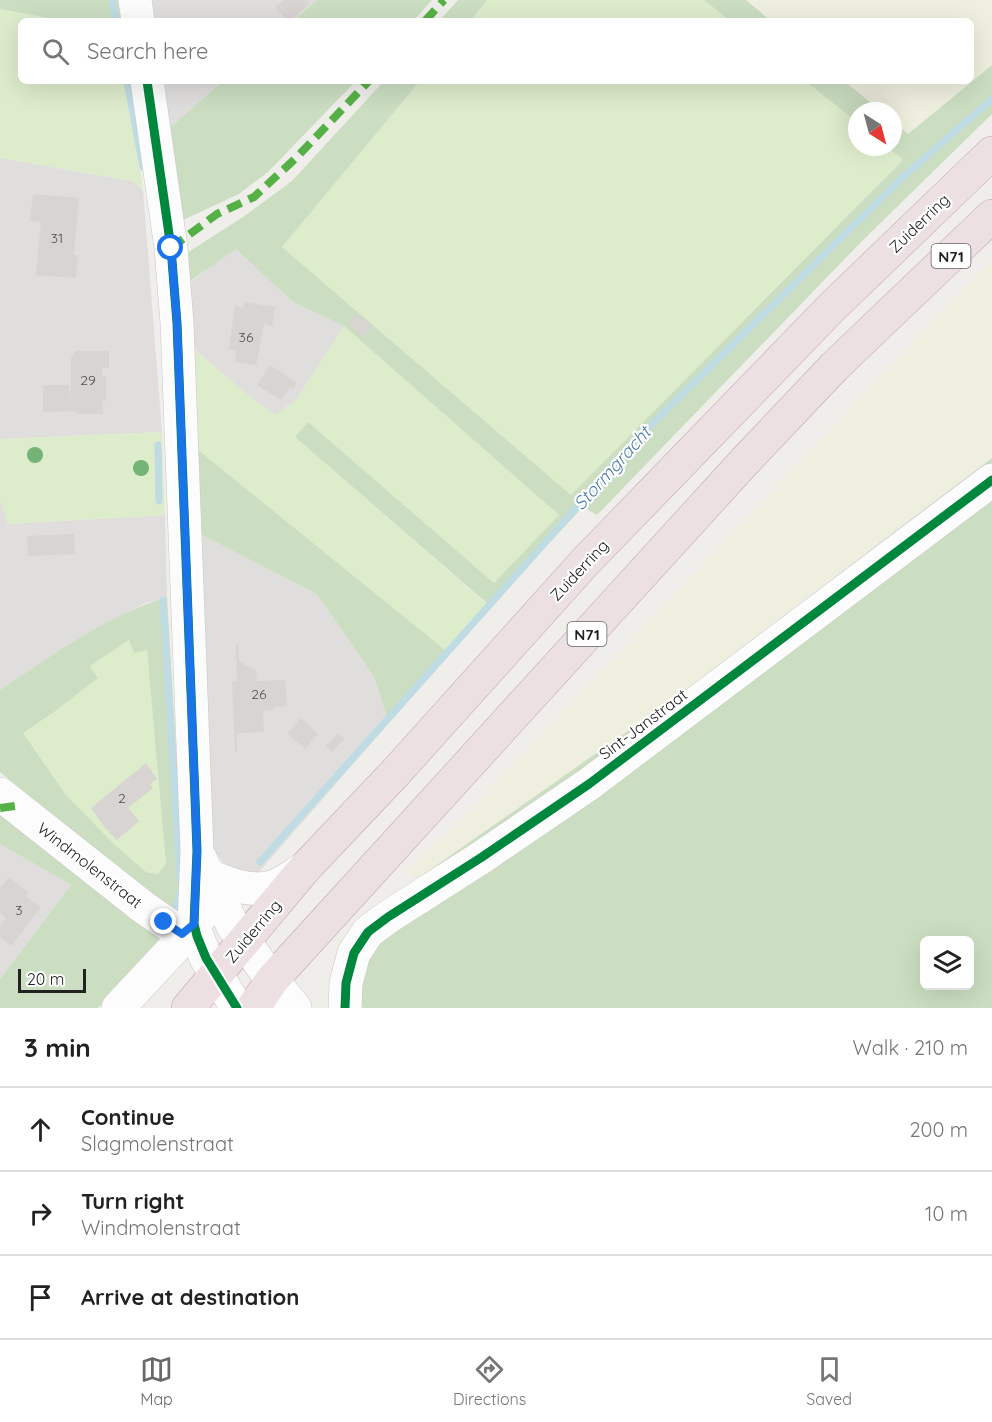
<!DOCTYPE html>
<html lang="en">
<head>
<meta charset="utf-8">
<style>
	body { margin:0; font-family:Quicksand,sans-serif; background:#f6f6f6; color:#222 }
	.controls { position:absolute; right:18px; bottom:18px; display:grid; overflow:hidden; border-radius:9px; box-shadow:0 6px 24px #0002 }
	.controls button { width:54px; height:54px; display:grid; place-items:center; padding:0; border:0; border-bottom:2px solid #e0e0e0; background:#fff; color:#222; font:30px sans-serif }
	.compass { position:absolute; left:848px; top:102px; width:54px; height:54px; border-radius:50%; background:#fff; box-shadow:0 6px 24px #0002; rotate:144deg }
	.scale { position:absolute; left:18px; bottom:15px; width:68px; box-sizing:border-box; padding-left:6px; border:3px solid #222; border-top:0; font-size:16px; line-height:21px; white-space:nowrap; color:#222; -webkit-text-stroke:4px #fff; paint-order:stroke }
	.stop { position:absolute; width:18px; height:18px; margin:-14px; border:4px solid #1a73e8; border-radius:50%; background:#fff }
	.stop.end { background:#1a73e8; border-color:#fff; box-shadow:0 2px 6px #0008 }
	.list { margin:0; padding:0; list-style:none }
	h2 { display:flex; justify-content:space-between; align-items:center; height:78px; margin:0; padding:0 24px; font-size:26px }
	h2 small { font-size:20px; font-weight:400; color:#767676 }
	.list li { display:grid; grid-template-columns:39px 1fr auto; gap:18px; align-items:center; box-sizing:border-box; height:84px; padding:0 24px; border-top:2px solid #e0e0e0 }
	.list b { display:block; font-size:22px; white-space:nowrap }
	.list p { margin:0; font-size:20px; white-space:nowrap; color:#767676 }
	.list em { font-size:20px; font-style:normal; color:#767676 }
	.icon { flex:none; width:33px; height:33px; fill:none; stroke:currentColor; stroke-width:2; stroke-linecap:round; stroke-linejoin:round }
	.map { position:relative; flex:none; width:992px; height:1008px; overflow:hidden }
	.search { position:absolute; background:#fff; box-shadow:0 6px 24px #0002; left:18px; right:18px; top:18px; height:66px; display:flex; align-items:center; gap:15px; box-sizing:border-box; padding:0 21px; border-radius:9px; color:#767676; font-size:22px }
	.sheet { height:330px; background:#fff }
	nav { display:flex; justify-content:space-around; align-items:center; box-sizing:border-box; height:84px; border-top:2px solid #e0e0e0; background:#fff; font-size:16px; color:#767676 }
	nav a { display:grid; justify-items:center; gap:3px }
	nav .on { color:#6a6968 }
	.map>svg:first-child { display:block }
	.residential { fill:#dfdedc }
	.farmland { fill:#efefdf }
	.grass { fill:#ddeccb }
	.forest { fill:#cbdec1; fill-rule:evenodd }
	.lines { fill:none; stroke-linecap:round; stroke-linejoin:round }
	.stream { stroke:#bfdbe3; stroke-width:7 }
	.building { fill:#d7d4d2 }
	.minor-casing { stroke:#c9c8c7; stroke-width:34 }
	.highway-casing { stroke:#c5a2ac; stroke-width:34 }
	.minor { stroke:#fdfcfc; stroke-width:33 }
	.highway { stroke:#ece0e2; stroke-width:33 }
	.quiet { stroke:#55b145; stroke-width:8; stroke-dasharray:15 8; stroke-linecap:butt }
	.cycleway-casing { stroke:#fff; stroke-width:13 }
	.cycleway { stroke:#00873e; stroke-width:9 }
	.tree { fill:#73b476 }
	.route { stroke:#1a73e8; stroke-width:8 }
	.labels { text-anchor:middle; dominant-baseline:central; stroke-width:4.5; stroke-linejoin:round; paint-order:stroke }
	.number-label { font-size:14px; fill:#4f4e4e }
	.shield { fill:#fff; stroke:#646464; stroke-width:1.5 }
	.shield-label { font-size:15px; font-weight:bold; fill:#222 }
	.street-label { font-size:16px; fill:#222; stroke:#fff }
	.water-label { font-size:18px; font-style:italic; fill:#4a7aab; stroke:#fff }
</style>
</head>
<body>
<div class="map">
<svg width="992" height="1008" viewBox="0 0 992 1008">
	<rect width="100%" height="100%" fill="#f0eeeb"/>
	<!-- residential -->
	<path class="residential" d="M149,0H317L293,21H152Z
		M161,81H223L168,129Z
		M0,158L133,181L143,190L162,432L0,439Z
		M236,248L293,302L344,326L297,399L276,415L250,397L188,344L189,283Z
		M0,499L8,524L165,515L167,597L143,604L72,643L0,690Z
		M200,534L317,594L374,677L389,723L258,873L231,870L223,862L210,846Z
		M0,844L71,885L0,979Z"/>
	<!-- farmland -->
	<path class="farmland" d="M746,0H992V65L908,134L893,121V111H881L844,81H971V21H771Z
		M992,259V458L685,691L417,879L407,872L476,804Z"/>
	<!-- grass -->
	<path class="grass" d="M487,0H704L730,21H470Z
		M0,9L64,21H21V81H129L143,190L133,181L0,158Z
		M420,81H805L857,122V147H888L904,160L571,495L282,247Z
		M344,326L560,516L494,583L308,422L295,437L490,607L450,654L197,449L188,344L250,397L276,415L297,399Z
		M162,432L165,515L8,524L0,499V439Z
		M129,640L147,650L166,864L158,874L146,872L115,845L66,795L23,733L54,712L98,678L90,666Z"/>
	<!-- forest -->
	<path class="forest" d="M0,0H118L121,21H64L0,9Z
		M317,0H432L413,21H293Z
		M458,0H487L470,21H439Z
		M704,0H746L771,21H730Z
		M992,65V114L862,241L597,515L583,507L490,606L295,437L308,422L494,583L559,515L344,326L293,302L236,249L189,282L187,253L243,217L292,181L384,81H420L282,247L571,495L903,160L888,147H893V121L908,134Z
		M223,81H356L268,172L239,194L183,220L168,129Z
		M805,81H844L881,111H857V122Z
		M197,449L450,654L389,723L374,677L317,594L200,534Z
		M992,458V1008H363L360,1003L362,976L373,937L431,898L417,879L685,691ZM924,940H970V986H924Z
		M167,597L185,899L179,909H166L0,772V690C53,655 106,616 167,597ZM129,640L134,653L147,650L166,864L158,874L146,872L115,845L66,795L23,733L54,712L98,678L90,666Z
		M0,799L164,942L98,1008H0V979L71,885L0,844Z"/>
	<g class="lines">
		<!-- stream -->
		<path class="stream" d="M112,0L116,21
			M127,81L143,167
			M158,445L159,501
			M163,600L180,879
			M260,862L643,433L903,177L992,99
			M176,907L181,890"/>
	</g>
	<!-- building -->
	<path class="building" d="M284,0H306L309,4L290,21H287L275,7Z
		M33,194L79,198L74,255H78L76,278L36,275L41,222L30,221Z
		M244,302L275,307L272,326L264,324L256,365L235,362L236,350L229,349L235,306L243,308Z
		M357,314L372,327L364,337L348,324Z
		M76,351H109V368H102V375L106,376V401H102L103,414H76V411L43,412V385H69L71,399V358Z
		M270,365L297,383L293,389L290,387L281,400L257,385Z
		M74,534L75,554L28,556L27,536Z
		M238,643L239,661L256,671L257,681L285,680L287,706L273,707V710L263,711L264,732L237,733V752H235L232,681H237L236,644Z
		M301,718L318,734L305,749L287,733Z
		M338,733L344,739L332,752L326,746Z
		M146,763L157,779L150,784L153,788L128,808L139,821L117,840L105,828L91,808Z
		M9,877L28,892L25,896L41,907L11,946L0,937V926L6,918L0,913V888Z"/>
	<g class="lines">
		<!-- minor casing -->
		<g class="minor-casing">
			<path id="minor" d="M135,0L138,21
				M147,81L171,248L177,323L197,851L194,924L197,936L206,958L237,1008
				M0,794L143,907L182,934
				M199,856L233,926L272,980L295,1008
				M207,875C226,883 250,893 272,887C283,884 295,874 305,868
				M118,1008L176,946L182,934L199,919
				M345,1008L346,983L354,953L368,932L388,917L482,857L589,784L992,480"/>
		</g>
		<!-- highway casing -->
		<g class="highway-casing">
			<path id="highway" d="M188,1008L305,868L396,772L585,562L832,307L992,153
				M253,1008L272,980L745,461L835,366L992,216"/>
		</g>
		<!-- minor -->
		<use href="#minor" class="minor"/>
		<!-- highway -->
		<use href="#highway" class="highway"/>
		<!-- quiet -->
		<path class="quiet" d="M425,21L444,0
			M171,248L217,214L254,197L297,157L369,81
			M0,808L15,806"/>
		<!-- cycleway casing -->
		<g class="cycleway-casing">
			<path id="cycleway" d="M147,81L171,248L177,323L197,851L194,924L197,936L206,958L237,1008
				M345,1008L346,983L354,953L368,932L388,917L482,857L589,784L992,480"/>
		</g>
		<!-- cycleway -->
		<use href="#cycleway" class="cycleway"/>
	</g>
	<!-- trees -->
	<g class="tree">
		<circle cx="35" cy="455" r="8"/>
		<circle cx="141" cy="468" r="8"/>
	</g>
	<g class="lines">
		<!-- route -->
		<path class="route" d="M164,922L182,934L194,924L197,851L177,323L171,248"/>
	</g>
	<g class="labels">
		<!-- number labels -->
		<g class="number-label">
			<text x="57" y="238">31</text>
			<text x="246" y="337">36</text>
			<text x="88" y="380">29</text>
			<text x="259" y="694">26</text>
			<text x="122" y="798">2</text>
			<text x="19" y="910">3</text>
		</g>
		<!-- shield labels -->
		<g class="shield">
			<rect x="931.5" y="244" width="39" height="24" rx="4.5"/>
			<rect x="567.5" y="622" width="39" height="24" rx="4.5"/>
		</g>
		<g class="shield-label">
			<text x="951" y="256">N71</text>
			<text x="587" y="634">N71</text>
		</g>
		<!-- street labels -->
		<g class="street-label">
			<text transform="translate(919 223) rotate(-44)">Zuiderring</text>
			<text transform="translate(579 570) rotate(-47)">Zuiderring</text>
			<text transform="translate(643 724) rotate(-37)">Sint-Janstraat</text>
			<text transform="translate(90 865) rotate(38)">Windmolenstraat</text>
			<text transform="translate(253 931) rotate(-50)">Zuiderring</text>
		</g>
		<!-- water labels -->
		<g class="water-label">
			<text transform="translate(612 468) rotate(-48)">Stormgracht</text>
		</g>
	</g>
</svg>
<div class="controls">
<button><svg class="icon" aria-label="layers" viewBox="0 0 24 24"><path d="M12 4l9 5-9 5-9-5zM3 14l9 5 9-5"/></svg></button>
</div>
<svg class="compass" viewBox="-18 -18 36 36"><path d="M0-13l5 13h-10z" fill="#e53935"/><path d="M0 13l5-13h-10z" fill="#767676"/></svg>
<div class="scale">20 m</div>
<div class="stop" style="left:171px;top:248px"></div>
<div class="stop end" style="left:164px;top:922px"></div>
<div class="search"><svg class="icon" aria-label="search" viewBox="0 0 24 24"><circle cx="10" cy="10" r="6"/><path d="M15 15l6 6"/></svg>Search here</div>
</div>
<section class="sheet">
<h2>3 min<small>Walk · 210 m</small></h2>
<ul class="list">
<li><svg class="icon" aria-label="ahead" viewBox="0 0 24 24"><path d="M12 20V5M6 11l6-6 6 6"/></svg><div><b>Continue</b><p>Slagmolenstraat</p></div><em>200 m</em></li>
<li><svg class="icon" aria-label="right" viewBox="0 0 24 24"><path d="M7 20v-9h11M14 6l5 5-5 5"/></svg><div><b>Turn right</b><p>Windmolenstraat</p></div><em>10 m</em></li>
<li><svg class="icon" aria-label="arrive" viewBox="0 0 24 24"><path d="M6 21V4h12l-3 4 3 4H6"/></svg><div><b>Arrive at destination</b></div></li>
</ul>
</section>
<nav>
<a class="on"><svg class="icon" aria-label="map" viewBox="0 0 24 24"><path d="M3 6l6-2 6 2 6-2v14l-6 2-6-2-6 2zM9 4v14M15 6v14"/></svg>Map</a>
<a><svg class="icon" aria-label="directions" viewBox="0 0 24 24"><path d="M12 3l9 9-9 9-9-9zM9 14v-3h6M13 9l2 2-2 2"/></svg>Directions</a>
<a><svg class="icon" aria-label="saved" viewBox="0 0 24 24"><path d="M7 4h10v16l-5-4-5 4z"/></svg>Saved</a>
</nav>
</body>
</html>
